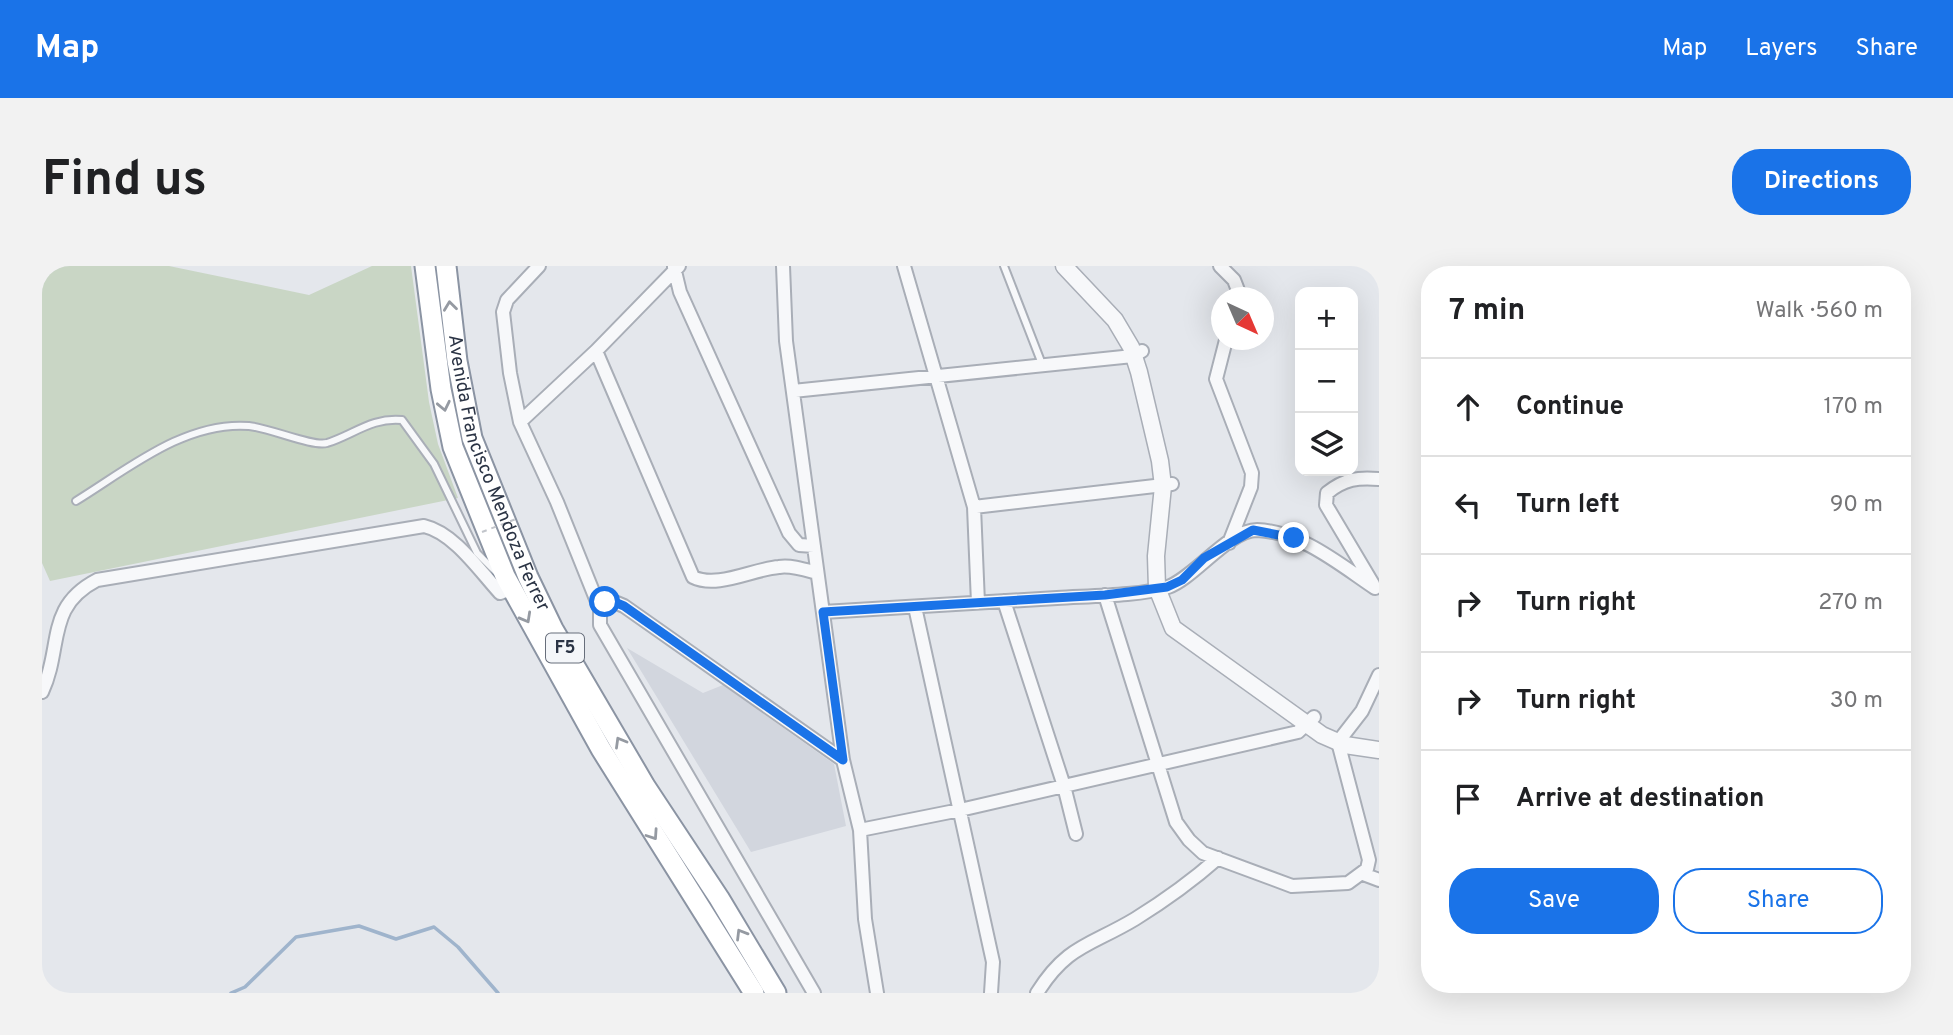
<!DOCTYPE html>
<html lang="en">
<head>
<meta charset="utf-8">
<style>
	body { margin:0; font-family:Overpass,sans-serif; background:#f2f2f2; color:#202124 }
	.controls { position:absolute; right:21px; top:21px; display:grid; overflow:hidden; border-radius:14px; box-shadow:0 7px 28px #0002 }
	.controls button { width:63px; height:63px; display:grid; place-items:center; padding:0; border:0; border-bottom:2px solid #e0e0e0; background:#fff; color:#202124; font:35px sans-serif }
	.compass { position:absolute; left:1169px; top:21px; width:63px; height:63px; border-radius:50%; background:#fff; box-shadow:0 7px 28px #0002; rotate:136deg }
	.stop { position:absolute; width:21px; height:21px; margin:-16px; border:5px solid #1a73e8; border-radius:50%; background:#fff }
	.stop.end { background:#1a73e8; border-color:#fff; box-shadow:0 2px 7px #0008 }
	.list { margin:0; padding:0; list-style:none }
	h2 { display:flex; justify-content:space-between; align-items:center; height:91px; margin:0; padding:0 28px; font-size:30px }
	h2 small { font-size:23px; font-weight:400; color:#757577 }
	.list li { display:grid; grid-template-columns:46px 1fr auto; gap:21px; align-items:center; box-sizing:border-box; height:98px; padding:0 28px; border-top:2px solid #e0e0e0 }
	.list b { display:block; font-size:26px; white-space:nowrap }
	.list em { font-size:23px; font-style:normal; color:#757577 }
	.actions { display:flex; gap:14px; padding:21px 28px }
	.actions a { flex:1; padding:16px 0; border:2px solid #1a73e8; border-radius:28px; text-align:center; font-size:24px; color:#1a73e8 }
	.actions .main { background:#1a73e8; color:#fff }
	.icon { flex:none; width:38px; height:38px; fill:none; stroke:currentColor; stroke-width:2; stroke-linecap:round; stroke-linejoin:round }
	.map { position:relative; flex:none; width:1337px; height:727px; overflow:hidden; border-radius:28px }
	header { display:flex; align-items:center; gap:42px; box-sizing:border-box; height:98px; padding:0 35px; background:#1a73e8; color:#fff }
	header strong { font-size:33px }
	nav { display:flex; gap:38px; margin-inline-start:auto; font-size:24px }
	.intro { display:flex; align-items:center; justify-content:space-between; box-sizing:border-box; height:168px; padding:0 42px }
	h1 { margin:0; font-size:49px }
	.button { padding:18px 32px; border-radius:28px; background:#1a73e8; color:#fff; font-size:24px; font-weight:700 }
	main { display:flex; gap:42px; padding:0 42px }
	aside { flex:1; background:#fff; border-radius:28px; box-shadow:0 7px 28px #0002 }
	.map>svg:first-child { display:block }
	.built { fill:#d2d6de }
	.pitch { fill:#c9d6c5 }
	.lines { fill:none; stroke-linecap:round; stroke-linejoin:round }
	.stream { stroke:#9fb4cc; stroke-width:3.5 }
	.service-casing { stroke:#a9aeb7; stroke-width:10 }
	.minor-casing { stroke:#a9aeb7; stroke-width:16 }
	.tertiary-casing { stroke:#a9aeb7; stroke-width:19 }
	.trunk-casing { stroke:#8b94a3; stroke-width:23 }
	.service { stroke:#f7f8fa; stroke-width:6 }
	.minor { stroke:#f7f8fa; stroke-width:12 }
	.tertiary { stroke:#f7f8fa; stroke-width:16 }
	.trunk { stroke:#fff; stroke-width:19 }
	.path-bridge { stroke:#c2c5cb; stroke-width:2; stroke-dasharray:5 5; stroke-linecap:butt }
	.oneway { stroke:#959aa2 }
	.route { stroke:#1a73e8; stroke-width:9 }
	.labels { text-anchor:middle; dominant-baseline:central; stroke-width:6; stroke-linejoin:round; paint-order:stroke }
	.shield { fill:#f4f6f9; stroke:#676e7b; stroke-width:2 }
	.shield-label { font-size:18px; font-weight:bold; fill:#2b3445 }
	.street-label { font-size:19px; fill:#2b3445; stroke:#f4f6f9 }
</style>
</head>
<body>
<header>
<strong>Map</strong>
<nav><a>Map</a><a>Layers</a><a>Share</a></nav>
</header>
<div class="intro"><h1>Find us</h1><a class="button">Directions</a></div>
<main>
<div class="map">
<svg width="1337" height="727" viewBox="0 0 1337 727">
	<rect width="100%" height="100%" fill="#e4e7ec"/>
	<!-- built -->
	<path class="built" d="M585,382L661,427L681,419L792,498L804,560L709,586Z"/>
	<!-- pitch -->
	<path class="pitch" d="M0,0H127L267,29L330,0H369L387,136L396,178L416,232L8,315L0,297Z"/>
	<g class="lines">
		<!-- stream -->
		<path class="stream" d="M189,727L203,721L254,671L317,660L354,673L392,661L416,681L456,727"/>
		<!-- service casing -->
		<g class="service-casing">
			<path id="service" d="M962,0L1000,98
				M34,235C86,203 143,155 207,160C228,162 270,181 285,177C311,169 330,151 360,154L392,198L435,287L458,310"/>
		</g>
		<!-- minor casing -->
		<g class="minor-casing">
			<path id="minor" d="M497,0L465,34L461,46L468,107L478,156L515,236L558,343
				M637,0L554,85L651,311C675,323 711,303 737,301C749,299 764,304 775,307
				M741,0L744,75L801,494L818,564L823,653L835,727
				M862,0L932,241L936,337
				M1178,0L1192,14L1199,32
				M632,1L638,26L747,267L757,279L772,280
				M1184,74L1174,113L1210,207L1209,221L1187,277
				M751,125L1091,90L1100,85
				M478,156L554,85
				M932,241L1130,218
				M1331,318L1284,239L1285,227C1302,213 1316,211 1337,213
				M1063,329L1134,556L1147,574L1161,587L1250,620L1306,617L1325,603L1327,594L1296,476L1320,445L1337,409
				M962,335L1022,520L1034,568
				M873,341L951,696L949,727
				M781,346C859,342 937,337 1015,332C1046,330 1098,330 1126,321C1152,312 1187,264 1215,264C1260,266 1297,298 1333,322
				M0,426C21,381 3,341 55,314L382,260C412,267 437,304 458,327L469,323
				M818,564L918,544L1256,466L1272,451
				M1321,608L1337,614
				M772,727L558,359V343L570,335L582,340L801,494
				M995,727C1025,679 1048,680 1093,653C1122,635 1150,615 1176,592"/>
		</g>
		<!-- tertiary casing -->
		<g class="tertiary-casing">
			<path id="tertiary" d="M1022,0L1073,54L1089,81L1097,106L1118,195L1121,220L1114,290L1115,322L1131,362L1280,469L1303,479L1337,484"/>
		</g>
		<!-- trunk casing -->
		<g class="trunk-casing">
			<g id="trunk">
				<path d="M383,0L399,123L411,181L463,310L559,483L712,727"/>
				<path id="s1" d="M404,0L415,95L430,172L486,311L511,363L603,520L677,632L734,727"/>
			</g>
		</g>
		<!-- service -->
		<use href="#service" class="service"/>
		<!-- minor -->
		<use href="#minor" class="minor"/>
		<!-- tertiary -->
		<use href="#tertiary" class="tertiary"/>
		<!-- trunk -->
		<use href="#trunk" class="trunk"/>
		<!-- path-bridge -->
		<path class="path-bridge" d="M440,266L474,253"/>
	</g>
	<!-- one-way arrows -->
	<defs><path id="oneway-chevron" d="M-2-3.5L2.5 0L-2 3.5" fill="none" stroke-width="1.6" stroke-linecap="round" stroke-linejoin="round" transform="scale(1.75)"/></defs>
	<g class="oneway">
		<use href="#oneway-chevron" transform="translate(408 40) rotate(-97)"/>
		<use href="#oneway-chevron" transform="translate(402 140) rotate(78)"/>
		<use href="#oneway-chevron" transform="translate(484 352) rotate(61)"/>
		<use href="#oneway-chevron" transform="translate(578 476) rotate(-120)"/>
		<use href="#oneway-chevron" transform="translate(611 569) rotate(56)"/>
		<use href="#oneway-chevron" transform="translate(699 668) rotate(-121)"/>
	</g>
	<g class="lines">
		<!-- route -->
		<path class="route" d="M563,336L570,335L582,340L801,494L781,346L1063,329L1125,321L1140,314L1162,292L1211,264L1252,272"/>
	</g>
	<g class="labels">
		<!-- shield labels -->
		<rect class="shield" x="504" y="367.5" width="38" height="29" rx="5"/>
		<g class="shield-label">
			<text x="523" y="382">F5</text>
		</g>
		<!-- street labels -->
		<g class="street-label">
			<text stroke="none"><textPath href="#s1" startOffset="215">Avenida Francisco Mendoza Ferrer</textPath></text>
		</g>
	</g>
</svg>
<div class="controls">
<button>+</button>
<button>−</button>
<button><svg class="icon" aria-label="layers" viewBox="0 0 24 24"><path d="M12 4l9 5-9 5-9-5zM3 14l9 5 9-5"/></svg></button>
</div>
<svg class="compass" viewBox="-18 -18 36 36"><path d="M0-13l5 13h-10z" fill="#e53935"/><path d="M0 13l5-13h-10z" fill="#757577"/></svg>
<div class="stop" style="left:563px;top:336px"></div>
<div class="stop end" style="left:1252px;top:272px"></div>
</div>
<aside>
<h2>7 min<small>Walk · 560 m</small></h2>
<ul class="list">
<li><svg class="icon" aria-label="ahead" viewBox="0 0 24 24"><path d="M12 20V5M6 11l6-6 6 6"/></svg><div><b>Continue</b></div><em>170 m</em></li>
<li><svg class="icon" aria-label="left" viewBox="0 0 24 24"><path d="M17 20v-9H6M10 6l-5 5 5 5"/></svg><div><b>Turn left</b></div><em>90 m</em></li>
<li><svg class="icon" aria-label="right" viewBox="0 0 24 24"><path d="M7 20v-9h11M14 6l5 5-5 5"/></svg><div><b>Turn right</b></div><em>270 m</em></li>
<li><svg class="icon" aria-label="right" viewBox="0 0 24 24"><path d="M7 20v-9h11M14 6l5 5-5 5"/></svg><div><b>Turn right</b></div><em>30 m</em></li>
<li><svg class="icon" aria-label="arrive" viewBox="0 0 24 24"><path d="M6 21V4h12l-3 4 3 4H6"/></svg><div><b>Arrive at destination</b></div></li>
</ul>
<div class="actions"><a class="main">Save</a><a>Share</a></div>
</aside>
</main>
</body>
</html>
